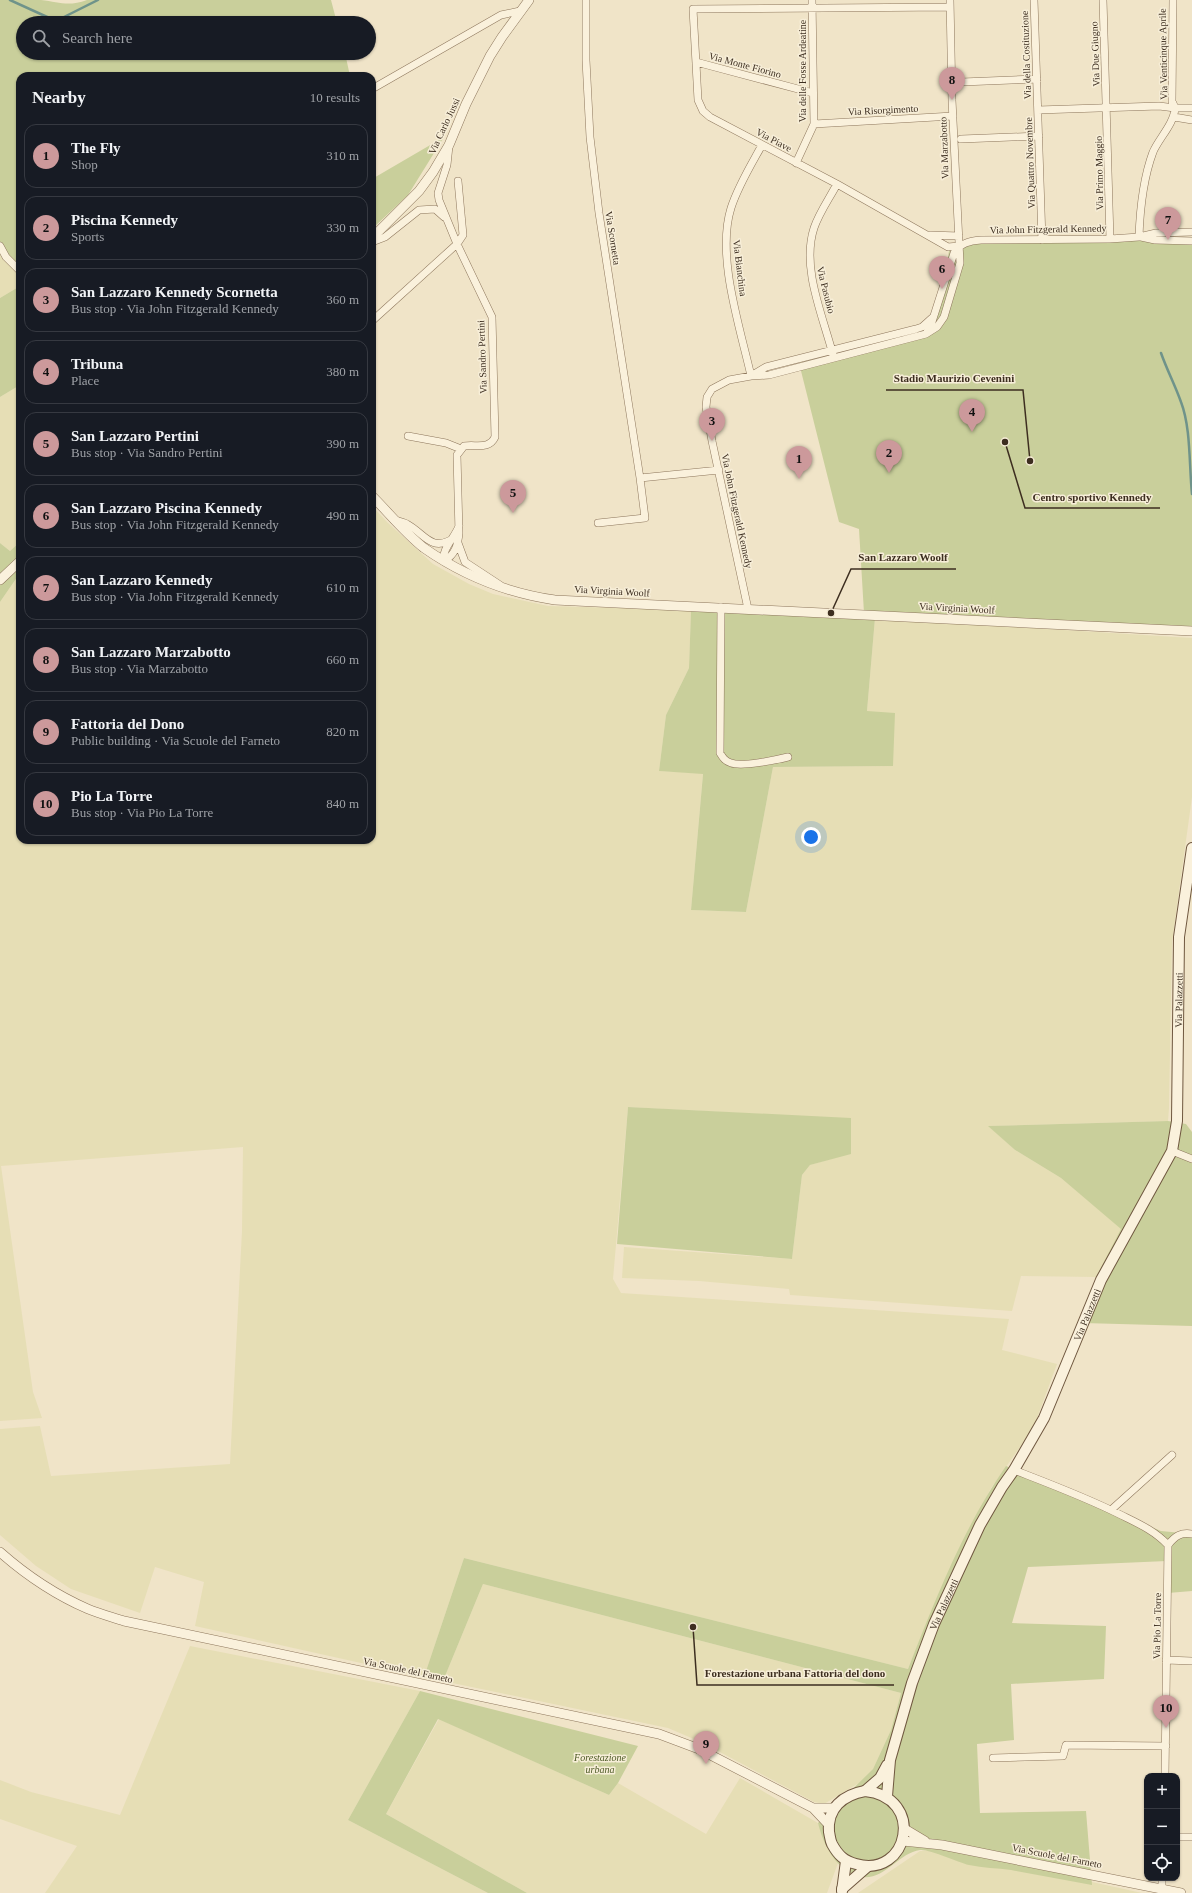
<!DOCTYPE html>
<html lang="en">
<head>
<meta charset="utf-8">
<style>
	body { margin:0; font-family:Georgia,serif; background:#242831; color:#f1f3f6 }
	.controls { position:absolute; right:12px; bottom:12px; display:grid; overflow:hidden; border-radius:8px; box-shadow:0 1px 3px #0004 }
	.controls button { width:36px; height:36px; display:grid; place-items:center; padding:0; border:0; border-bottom:1px solid #363941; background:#171b24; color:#f1f3f6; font:20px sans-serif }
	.you { position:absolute; left:811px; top:837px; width:14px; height:14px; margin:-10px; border:3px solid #fff; border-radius:50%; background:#1a73e8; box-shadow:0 0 0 6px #1a73e833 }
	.badge { display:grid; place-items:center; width:26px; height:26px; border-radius:50%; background:#cc999b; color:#111; font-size:13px; font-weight:700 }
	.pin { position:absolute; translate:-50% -33px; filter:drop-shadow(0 1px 2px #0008) }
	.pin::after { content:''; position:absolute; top:21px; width:14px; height:12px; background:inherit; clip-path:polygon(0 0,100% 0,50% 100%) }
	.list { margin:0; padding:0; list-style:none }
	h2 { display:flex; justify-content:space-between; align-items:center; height:52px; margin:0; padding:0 16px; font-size:17px }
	h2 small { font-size:13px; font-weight:400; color:#9ea1a6 }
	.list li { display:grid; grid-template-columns:26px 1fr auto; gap:12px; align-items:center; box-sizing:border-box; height:64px; margin:0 8px 8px; padding:0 8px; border:1px solid #363941; border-radius:12px }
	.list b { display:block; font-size:15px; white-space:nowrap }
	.list p { margin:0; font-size:13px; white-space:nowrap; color:#9ea1a6 }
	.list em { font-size:13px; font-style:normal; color:#9ea1a6 }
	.icon { flex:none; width:22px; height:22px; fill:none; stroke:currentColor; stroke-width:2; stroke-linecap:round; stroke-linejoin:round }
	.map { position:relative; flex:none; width:1192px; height:1893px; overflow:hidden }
	.search { position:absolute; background:#171b24; box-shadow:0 1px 3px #0004; left:16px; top:16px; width:360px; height:44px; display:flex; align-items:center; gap:10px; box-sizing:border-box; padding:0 14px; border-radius:22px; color:#9ea1a6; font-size:15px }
	.panel { position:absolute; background:#171b24; box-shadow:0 1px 3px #0004; left:16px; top:72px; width:360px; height:772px; border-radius:12px }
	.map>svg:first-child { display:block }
	.farmland { fill:#e6deb5 }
	.green { fill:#c9cf9b }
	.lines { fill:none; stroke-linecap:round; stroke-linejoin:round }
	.stream { stroke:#6f938a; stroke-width:2.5 }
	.minor-casing { stroke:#8d765c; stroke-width:8 }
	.tertiary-casing { stroke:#8d765c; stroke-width:10 }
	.secondary-casing { stroke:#6f573f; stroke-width:12 }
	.minor { stroke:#faf1dc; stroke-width:7 }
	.tertiary { stroke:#faf1dc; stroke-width:9 }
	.secondary { stroke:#faf1dc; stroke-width:10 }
	.labels { text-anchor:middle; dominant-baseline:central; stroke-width:3; stroke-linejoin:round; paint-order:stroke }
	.street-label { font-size:10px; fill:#3d2e20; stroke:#f7eed8 }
	.park-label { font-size:10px; font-style:italic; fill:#4d5a26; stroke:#f7eed8 }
	.leader { fill:none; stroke:#3d2e20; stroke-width:1.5 }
	.callout-dot { fill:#3d2e20; stroke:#f7eed8; stroke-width:1.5 }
	.callout-label { font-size:11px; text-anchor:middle; font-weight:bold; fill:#3d2e20; stroke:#f7eed8; stroke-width:3; stroke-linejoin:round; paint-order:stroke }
</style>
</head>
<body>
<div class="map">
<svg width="1192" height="1893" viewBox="0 0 1192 1893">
	<rect width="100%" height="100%" fill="#f0e4c8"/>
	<!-- farmland -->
	<path class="farmland" d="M0,243L20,272V286L0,298Z
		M20,385V543L10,551L0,543V397Z
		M372,506L388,523L433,564L469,584L493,594L548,606L691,610L689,668L666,715L659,771L703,773L691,910L746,912L773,767L893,766L867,711L875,618L1192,638V797L1172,942L1169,1108L1168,1121L989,1126L1015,1150L1061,1178L1122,1229L1096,1277L1021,1276L1012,1311L790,1295L789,1289L699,1281L622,1278L624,1247L792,1259L802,1175L810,1165L851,1153V1119L628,1107L613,1279L621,1293L1009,1319L1002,1350L1057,1364L1036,1421L1023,1443L991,1488L960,1549L927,1622L908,1669L464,1558L424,1677L195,1626L204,1582L155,1567L140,1613L71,1589L36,1566L0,1535V1429L40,1426L51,1476L230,1464L242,1231L243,1147L1,1166L33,1392L42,1418L0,1421V602L20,573V840H372Z
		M483,1584L901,1693L891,1730L873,1769L859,1783L824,1804L814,1802L701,1742L668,1728L443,1681Z
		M190,1646L420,1691L348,1820L488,1893H45L77,1846L0,1819V1780L31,1792L120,1815Z
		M439,1719L609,1795L618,1783L706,1834L740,1778L818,1823L827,1847L838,1863L827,1893H527L386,1814Z
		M946,1850L1142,1893H858L920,1851Z"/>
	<!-- green -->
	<path class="green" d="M0,0C13,0 27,0 41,0C59,2 68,7 87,0H331L337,23H23V53H345L350,76H20V272L0,243Z
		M444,137L408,195L372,229V179Z
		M1192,237V626L875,618L867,711L895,713L893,766L773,767L746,912L691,910L703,774L659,771L666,715L689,668L691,610L864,613L859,529L839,522L799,363L903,336L925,328L942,291L949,251L957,243L964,240Z
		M20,286V385L0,397V298Z
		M20,542V573L0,602V543L10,551Z
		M628,1107L851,1118V1154L810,1165L802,1175L792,1259L617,1244Z
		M1168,1121L1186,1124L1192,1132V1326L1083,1323L1094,1291L1096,1277L1121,1229L1061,1178L1015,1150L988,1126Z
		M1006,1466L1161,1531L1192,1534V1591L1168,1593L1167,1561L1028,1567L1012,1623L1106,1626L1104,1679L1011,1684L1014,1740L977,1744L980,1813L1086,1811L1092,1885C1065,1880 1038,1875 1011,1870C997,1868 983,1868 969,1865C957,1862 930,1849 920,1850C896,1853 881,1888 852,1874C833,1864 823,1843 818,1823L873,1769L891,1730L901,1693L483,1584L443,1681L424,1677L464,1558L908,1669C935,1600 963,1528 1006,1466Z
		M420,1691L638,1746L618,1783L609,1795L438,1719L386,1814L527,1893H488L348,1820Z"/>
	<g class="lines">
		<!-- stream -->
		<path class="stream" d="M10,0L56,21L98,0
			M1161,353C1167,370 1175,385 1181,402C1191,428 1189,465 1192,494"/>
		<!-- minor casing -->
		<g class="minor-casing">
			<path id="minor" d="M586,0V60L590,137L599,213L640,478L719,470
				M1034,0L1042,240
				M1103,0L1110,239
				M1173,0L1172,101L1175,108
				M950,7L693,9L698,100L703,111L710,117L837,184L948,247L959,246
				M696,62L813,93
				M962,82L1037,79
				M372,89L501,15L520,11
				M1038,110L1159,106L1175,108
				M1174,117L1192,120
				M814,124L953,116
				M961,139L1039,136
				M449,146L447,165L438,193L439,200L457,244L492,317L495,437C489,450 476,444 464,446L457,455L459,533C458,545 455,555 444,561C441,550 455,537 459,526
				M796,163L814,124L812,0
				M930,235L959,236
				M1139,237C1140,208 1143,179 1153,152C1159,138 1174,124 1175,108H1192
				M1141,237L1155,240L1192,241
				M372,242L385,237L419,210L435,209L444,217
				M0,246L6,257L20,271
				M372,321L457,244L463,235L458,181
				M927,332L931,325L954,253C961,243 969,241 981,240L1110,239L1139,237L1156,233L1192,232
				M833,355C823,316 801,268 814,228C819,213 829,199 837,184
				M751,376C740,327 716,256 731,208C738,186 751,165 762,145
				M751,376L766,367L916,329L922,327L932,318
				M408,436L446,443L461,449
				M394,520C398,521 403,522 407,524C424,533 431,553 454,538
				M598,523L645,518L640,478
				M458,543L465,562L500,585
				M721,607L720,753C723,758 725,761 731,763C742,767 776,760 788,757
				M748,609L712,441L706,407L707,397L712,389L729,380L751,376L769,375L926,334L937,327L944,317L960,263L952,100L950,0
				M1172,1151L1192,1159
				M1014,1470C1050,1484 1085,1497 1119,1514C1137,1523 1154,1530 1168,1545L1165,1776
				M1111,1510L1172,1455
				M1168,1545C1175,1536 1181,1532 1192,1534
				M1166,1660L1192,1661
				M993,1758L1063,1756L1066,1745L1166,1746
				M1177,1837H1192
				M1162,1889V1878"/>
		</g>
		<!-- tertiary casing -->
		<g class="tertiary-casing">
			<path id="tertiary" d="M372,238L419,191L433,172L449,145L466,104L490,56L502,37L529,0
				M372,496C389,513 405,533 424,548C464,576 507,593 555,600L1192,631
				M0,580L20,561
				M0,1552C26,1575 56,1595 88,1609C100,1614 112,1617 124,1621L659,1734L699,1749L813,1808L829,1825
				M813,1808H833
				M905,1829L925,1841
				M903,1841L942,1845L1181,1893"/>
		</g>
		<!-- secondary casing -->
		<g class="secondary-casing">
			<g id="secondary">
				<path d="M865,1791C926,1797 909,1879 856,1864C844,1861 838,1855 832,1844C830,1840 830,1836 829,1832C827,1808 843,1795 865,1791Z"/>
				<path d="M865,1791L880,1778L887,1765"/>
				<path id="s1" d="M887,1796L890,1760L912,1683L934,1624L980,1525L1002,1487L1014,1470L1044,1418L1101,1280L1172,1151L1177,1121L1179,937L1192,848"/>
				<path d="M842,1889L867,1867"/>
				<path d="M842,1891L846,1861"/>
			</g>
		</g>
		<!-- minor -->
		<use href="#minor" class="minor"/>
		<!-- tertiary -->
		<use href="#tertiary" class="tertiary"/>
		<!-- secondary -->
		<use href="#secondary" class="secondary"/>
	</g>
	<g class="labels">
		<!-- street labels -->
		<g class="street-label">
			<text transform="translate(1095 54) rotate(-92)">Via Due Giugno</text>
			<text transform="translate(1163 54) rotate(-91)">Via Venticinque Aprile</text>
			<text transform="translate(1026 55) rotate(-92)">Via della Costituzione</text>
			<text transform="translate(745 65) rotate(15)">Via Monte Fiorino</text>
			<text transform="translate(802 71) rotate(-90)">Via delle Fosse Ardeatine</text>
			<text transform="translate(883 110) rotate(-3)">Via Risorgimento</text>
			<text transform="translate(444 126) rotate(-65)">Via Carlo Jussi</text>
			<text transform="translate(774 140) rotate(28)">Via Piave</text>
			<text transform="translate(944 148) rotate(-92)">Via Marzabotto</text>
			<text transform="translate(1030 163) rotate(-92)">Via Quattro Novembre</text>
			<text transform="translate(1099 173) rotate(-91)">Via Primo Maggio</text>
			<text transform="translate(1048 229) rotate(-1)">Via John Fitzgerald Kennedy</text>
			<text transform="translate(613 238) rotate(81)">Via Scornetta</text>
			<text transform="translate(740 268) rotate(83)">Via Bianchina</text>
			<text transform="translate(826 290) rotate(76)">Via Pasubio</text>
			<text transform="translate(482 357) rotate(-92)">Via Sandro Pertini</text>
			<text transform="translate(737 511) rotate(78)">Via John Fitzgerald Kennedy</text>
			<text transform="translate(612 591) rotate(3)">Via Virginia Woolf</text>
			<text transform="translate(957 608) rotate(3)">Via Virginia Woolf</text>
			<text stroke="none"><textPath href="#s1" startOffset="861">Via Palazzetti</textPath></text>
			<text stroke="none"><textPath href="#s1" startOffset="525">Via Palazzetti</textPath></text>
			<text stroke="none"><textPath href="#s1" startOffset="201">Via Palazzetti</textPath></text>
			<text transform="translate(1157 1626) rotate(-89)">Via Pio La Torre</text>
			<text transform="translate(408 1670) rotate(12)">Via Scuole del Farneto</text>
			<text transform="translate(1057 1856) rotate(11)">Via Scuole del Farneto</text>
		</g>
		<!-- park labels -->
		<g class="park-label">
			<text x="600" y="1757">Forestazione<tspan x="600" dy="12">urbana</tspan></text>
		</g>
	</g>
	<!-- callouts -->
	<path class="leader" d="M1030 461L1023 390H886M1005 442L1025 508H1160M831 613L851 569H956M693 1627L697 1685H894"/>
	<g class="callout-dot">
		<circle cx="1030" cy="461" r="4"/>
		<circle cx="1005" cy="442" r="4"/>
		<circle cx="831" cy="613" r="4"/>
		<circle cx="693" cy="1627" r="4"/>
	</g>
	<g class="callout-label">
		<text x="954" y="382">Stadio Maurizio Cevenini</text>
		<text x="1092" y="501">Centro sportivo Kennedy</text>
		<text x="903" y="561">San Lazzaro Woolf</text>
		<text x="795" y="1677">Forestazione urbana Fattoria del dono</text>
	</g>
</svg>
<div class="controls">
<button>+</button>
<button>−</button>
<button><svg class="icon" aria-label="locate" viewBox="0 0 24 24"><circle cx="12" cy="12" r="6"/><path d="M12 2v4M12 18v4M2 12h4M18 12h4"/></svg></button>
</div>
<div class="you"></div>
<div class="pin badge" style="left:799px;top:479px">1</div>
<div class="pin badge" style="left:889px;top:473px">2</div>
<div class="pin badge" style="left:712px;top:441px">3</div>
<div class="pin badge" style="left:972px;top:432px">4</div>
<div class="pin badge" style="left:513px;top:513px">5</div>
<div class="pin badge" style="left:942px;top:289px">6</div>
<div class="pin badge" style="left:1168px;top:240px">7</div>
<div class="pin badge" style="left:952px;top:100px">8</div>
<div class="pin badge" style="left:706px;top:1764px">9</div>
<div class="pin badge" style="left:1166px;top:1728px">10</div>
<div class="search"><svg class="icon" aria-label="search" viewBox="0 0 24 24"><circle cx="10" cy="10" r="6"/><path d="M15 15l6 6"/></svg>Search here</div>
<section class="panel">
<h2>Nearby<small>10 results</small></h2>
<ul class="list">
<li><span class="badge">1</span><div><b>The Fly</b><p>Shop</p></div><em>310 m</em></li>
<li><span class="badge">2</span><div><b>Piscina Kennedy</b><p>Sports</p></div><em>330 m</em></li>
<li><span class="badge">3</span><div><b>San Lazzaro Kennedy Scornetta</b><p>Bus stop · Via John Fitzgerald Kennedy</p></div><em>360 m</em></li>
<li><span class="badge">4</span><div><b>Tribuna</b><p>Place</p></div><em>380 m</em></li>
<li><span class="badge">5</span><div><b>San Lazzaro Pertini</b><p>Bus stop · Via Sandro Pertini</p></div><em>390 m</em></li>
<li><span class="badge">6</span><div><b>San Lazzaro Piscina Kennedy</b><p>Bus stop · Via John Fitzgerald Kennedy</p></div><em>490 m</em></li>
<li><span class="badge">7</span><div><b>San Lazzaro Kennedy</b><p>Bus stop · Via John Fitzgerald Kennedy</p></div><em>610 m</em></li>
<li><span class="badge">8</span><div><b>San Lazzaro Marzabotto</b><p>Bus stop · Via Marzabotto</p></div><em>660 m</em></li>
<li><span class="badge">9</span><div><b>Fattoria del Dono</b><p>Public building · Via Scuole del Farneto</p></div><em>820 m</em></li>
<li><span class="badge">10</span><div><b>Pio La Torre</b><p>Bus stop · Via Pio La Torre</p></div><em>840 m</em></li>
</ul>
</section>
</div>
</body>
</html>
